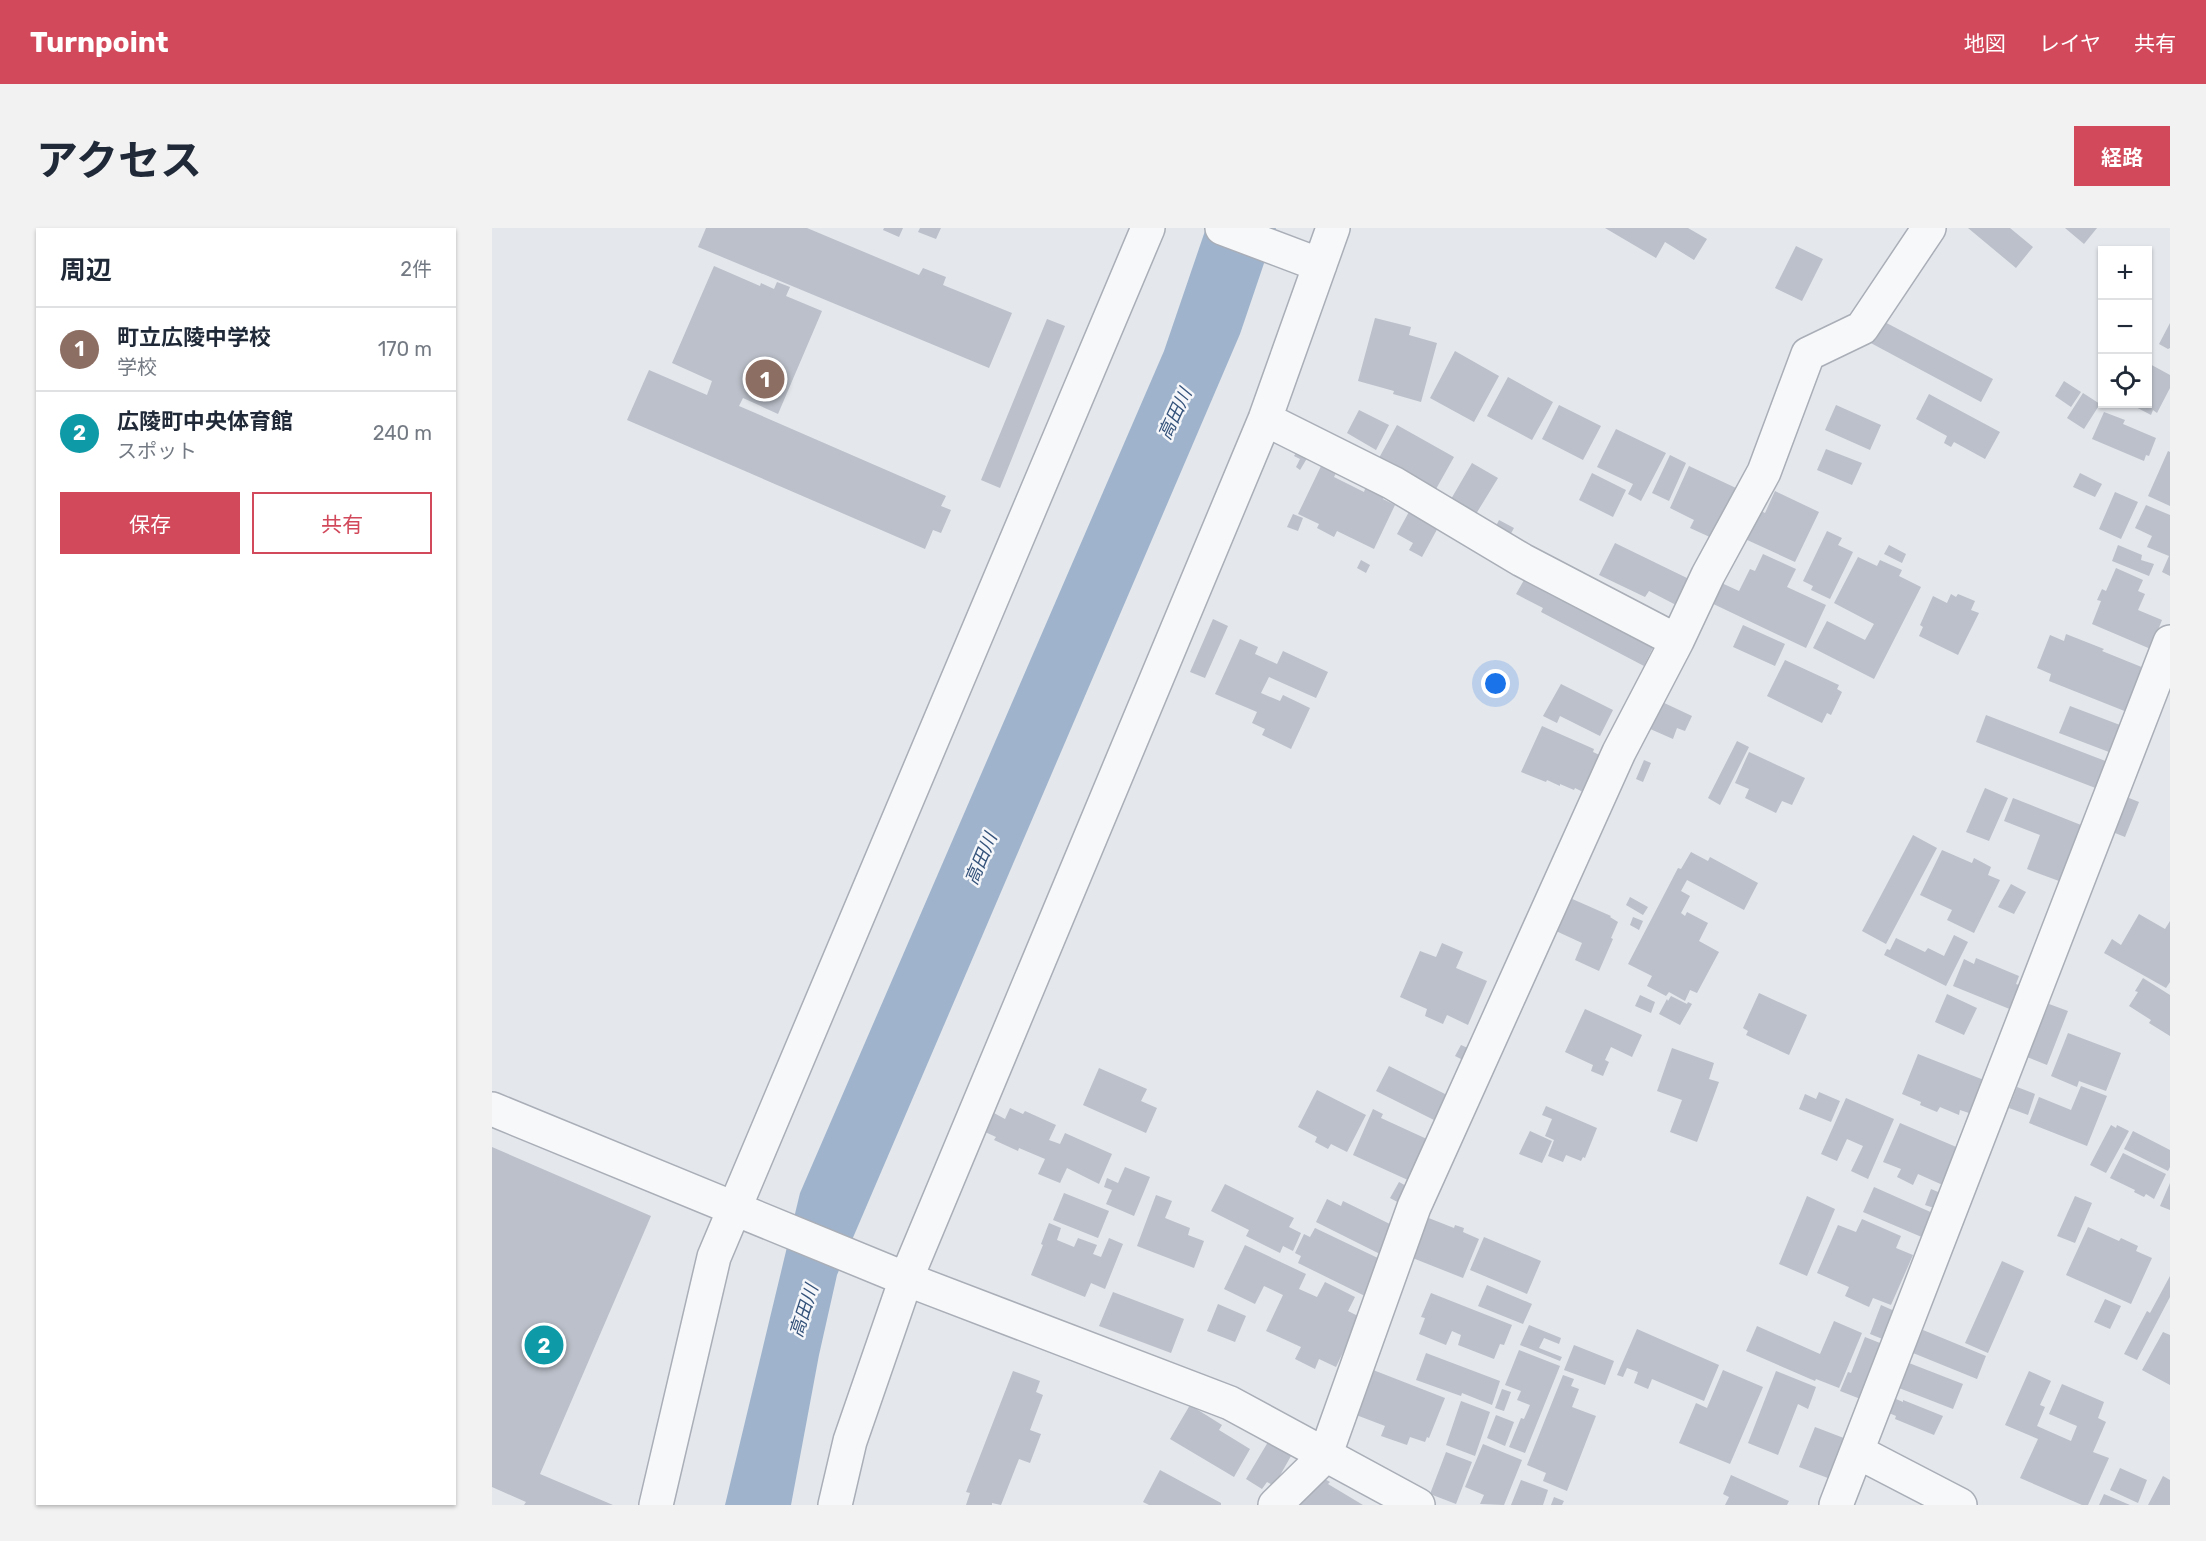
<!DOCTYPE html>
<html lang="ja">
<head>
<meta charset="utf-8">
<style>
	body { margin:0; font-family:Rubik,"Noto Sans JP",sans-serif; background:#f2f2f3; color:#1f2937 }
	.controls { position:absolute; right:18px; top:18px; display:grid; overflow:hidden; border-radius:0px; box-shadow:0 2px 4px #0004 }
	.controls button { width:54px; height:54px; display:grid; place-items:center; padding:0; border:0; border-bottom:2px solid #e0e1e3; background:#fff; color:#1f2937; font:30px sans-serif }
	.you { position:absolute; left:1004px; top:456px; width:21px; height:21px; margin:-15px; border:4px solid #fff; border-radius:50%; background:#1a73e8; box-shadow:0 0 0 9px #1a73e833 }
	.badge { display:grid; place-items:center; width:39px; height:39px; border-radius:50%; background:#d1495b; color:#fff; font-size:20px; font-weight:700 }
	.pin { position:absolute; translate:-50% -50%; border:3px solid #fff; box-shadow:0 2px 6px #0006 }
	.list { margin:0; padding:0; list-style:none }
	h2 { display:flex; justify-content:space-between; align-items:center; height:78px; margin:0; padding:0 24px; font-size:26px }
	h2 small { font-size:20px; font-weight:400; color:#747a83 }
	.list li { display:grid; grid-template-columns:39px 1fr auto; gap:18px; align-items:center; box-sizing:border-box; height:84px; padding:0 24px; border-top:2px solid #e0e1e3 }
	.list b { display:block; font-size:22px; white-space:nowrap }
	.list p { margin:0; font-size:20px; white-space:nowrap; color:#747a83 }
	.list em { font-size:20px; font-style:normal; color:#747a83 }
	.actions { display:flex; gap:12px; padding:18px 24px }
	.actions a { flex:1; padding:14px 0; border:2px solid #d1495b; border-radius:0px; text-align:center; font-size:21px; color:#d1495b }
	.actions .main { background:#d1495b; color:#fff }
	.icon { flex:none; width:33px; height:33px; fill:none; stroke:currentColor; stroke-width:2; stroke-linecap:round; stroke-linejoin:round }
	.map { position:relative; flex:none; width:1678px; height:1277px; overflow:hidden; border-radius:0px }
	header { display:flex; align-items:center; gap:36px; box-sizing:border-box; height:84px; padding:0 30px; background:#d1495b; color:#fff }
	header strong { font-size:28px }
	nav { display:flex; gap:33px; margin-inline-start:auto; font-size:21px }
	.intro { display:flex; align-items:center; justify-content:space-between; box-sizing:border-box; height:144px; padding:0 36px }
	h1 { margin:0; font-size:42px }
	.button { padding:15px 27px; border-radius:0px; background:#d1495b; color:#fff; font-size:21px; font-weight:700 }
	main { display:flex; gap:36px; padding:0 36px }
	aside { flex:1; background:#fff; border-radius:0px; box-shadow:0 2px 4px #0004 }
	.map>svg:first-child { display:block }
	.water { fill:#9fb4cc }
	.building { fill:#bbc0ca }
	.lines { fill:none; stroke-linecap:round; stroke-linejoin:round }
	.minor-casing { stroke:#a9aeb7; stroke-width:36 }
	.minor { stroke:#f7f8fa; stroke-width:33 }
	.labels { text-anchor:middle; dominant-baseline:central; stroke-width:5; stroke-linejoin:round; paint-order:stroke }
	.water-label { font-size:18px; font-style:italic; fill:#34527a; stroke:#f4f6f9 }
</style>
</head>
<body>
<header>
<strong>Turnpoint</strong>
<nav><a>地図</a><a>レイヤ</a><a>共有</a></nav>
</header>
<div class="intro"><h1>アクセス</h1><a class="button">経路</a></div>
<main>
<aside>
<h2>周辺<small>2件</small></h2>
<ul class="list">
<li><span class="badge" style="background:#8d6e63">1</span><div><b>町立広陵中学校</b><p>学校</p></div><em>170 m</em></li>
<li><span class="badge" style="background:#0f9aa8">2</span><div><b>広陵町中央体育館</b><p>スポット</p></div><em>240 m</em></li>
</ul>
<div class="actions"><a class="main">保存</a><a>共有</a></div>
</aside>
<div class="map">
<svg width="1678" height="1277" viewBox="0 0 1678 1277">
	<rect width="100%" height="100%" fill="#e4e7ec"/>
	<!-- water -->
	<path class="water" d="M714,0H784L748,106L345,1047L327,1127L299,1277H233L308,965L672,123Z"/>
	<!-- building -->
	<path class="building" d="M214,0H315L427,47L431,40L454,49L451,57L520,85L497,140L206,19Z
		M392,0H411L407,9L391,2Z
		M428,0H449L444,11L426,4Z
		M1113,0H1196L1215,11L1202,32L1173,14L1164,30Z
		M1476,0H1518L1541,19L1524,40Z
		M1573,0H1605L1592,16Z
		M1304,18L1331,31L1310,73L1283,60Z
		M222,38L268,58L269,55L282,61L285,54L298,59L294,68L330,83L286,186L251,170L247,178L454,268L449,278L459,282L449,305L441,302L433,321L135,192L157,142L215,167L220,153L180,135Z
		M883,90L919,99L917,107L945,115L929,174L901,166L902,163L866,153Z
		M555,91L573,98L508,260L489,252Z
		M1387,91L1501,151L1489,174L1375,113Z
		M1678,95V120L1676,121L1667,116Z
		M963,123L1007,148L982,194L938,170Z
		M1656,135L1678,147V160L1665,185L1661,182L1659,187L1638,176H1656Z
		M1016,149L1061,174L1040,212L995,188Z
		M1572,153L1589,164L1579,179L1563,168Z
		M1591,165L1608,176L1592,201L1575,190Z
		M1437,166L1508,204L1493,231L1462,214L1459,219L1452,215L1455,208L1424,191Z
		M1067,177L1109,198L1091,232L1050,211Z
		M1344,177L1389,197L1378,222L1333,202Z
		M867,182L897,197L884,222L855,205Z
		M1612,184L1633,192L1631,196L1664,210L1657,228L1654,227L1652,233L1600,211Z
		M905,197L962,229L944,261L887,230Z
		M1124,201L1174,225L1149,273L1136,266L1141,256L1105,239Z
		M1334,221L1370,235L1360,257L1325,242Z
		M806,222H820L808,242L804,239L808,231L802,228Z
		M1676,223L1678,224V278L1656,268Z
		M1178,227L1194,235L1177,273L1160,265Z
		M831,234L846,241L842,249L872,264L874,258L893,267L891,271L903,277L882,321L845,303L842,309L825,300L827,296L806,286Z
		M980,235L1006,250L984,286L955,278Z
		M1197,238L1244,260L1220,310L1198,300L1202,292L1178,280Z
		M1100,245L1134,262L1121,289L1087,272Z
		M1588,245L1610,256L1603,269L1581,259Z
		M1283,263L1327,284L1303,334L1253,311L1263,280L1273,285Z
		M1623,264L1646,274L1629,311L1607,301Z
		M1654,277L1678,287V348L1670,344L1677,328L1655,319L1660,308L1643,300Z
		M919,280L948,296L930,329L917,322L921,315L905,306Z
		M801,286L811,290L806,303L795,299Z
		M1007,292L1022,300L1017,309L1002,302Z
		M1335,303L1350,310L1346,317L1361,324L1338,371L1319,362L1321,358L1311,353Z
		M1123,315L1197,351L1184,377L1157,363L1153,369L1107,347Z
		M1397,317L1414,326L1410,335L1392,326Z
		M1626,317L1650,327L1649,332L1662,336L1657,348L1620,333Z
		M1271,326L1304,341L1295,359L1334,377L1314,420L1213,372L1223,352L1247,363L1258,341L1263,343Z
		M1366,329L1385,338L1388,332L1410,342L1407,348L1429,359L1382,451L1321,420L1335,393L1373,412L1382,396L1342,375Z
		M869,332L878,337L874,345L865,340Z
		M1624,340L1651,352L1646,363L1653,366L1646,382L1670,392L1666,402L1669,403L1661,422L1600,396L1609,373L1605,372L1610,361L1614,363Z
		M1036,345L1164,413L1152,438L1049,384L1051,380L1024,366Z
		M1459,366L1464,369L1466,366L1483,373L1479,382L1487,385L1466,427L1427,408L1431,399L1428,397L1441,368L1455,375Z
		M721,391L736,398L713,450L698,444Z
		M1251,397L1293,416L1283,438L1241,419Z
		M1574,406L1612,421L1610,423L1652,440L1635,484L1557,453L1559,446L1545,440L1558,407L1572,413Z
		M748,411L766,419L763,426L785,436L791,423L836,444L824,470L777,449L769,465L788,473L791,467L818,480L799,521L770,507L773,501L760,495L765,484L723,466Z
		M1293,432L1347,457L1345,461L1350,464L1339,487L1335,485L1330,495L1275,468Z
		M1069,456L1121,482L1108,508L1068,488L1065,495L1051,488Z
		M1168,473L1200,488L1193,503L1185,500L1181,511L1156,500Z
		M1578,478L1628,497L1627,501L1630,502L1627,509L1624,508L1617,524L1567,505Z
		M1494,487L1616,534L1606,561L1484,514Z
		M1050,498L1102,521L1101,524L1114,530L1097,567L1083,560L1082,562L1068,556V558L1055,552L1054,554L1029,544Z
		M1245,513L1257,519L1228,577L1216,570Z
		M1257,524L1313,550L1300,577L1290,573L1284,585L1253,570L1257,561L1243,555Z
		M1152,532L1159,535L1151,554L1144,551Z
		M1493,560L1516,570L1497,613L1474,604Z
		M1632,568L1647,574L1633,609L1618,603Z
		M1521,570L1589,597L1567,653L1535,641L1548,607L1512,593Z
		M1421,607L1445,620L1394,716L1370,703Z
		M1450,622L1480,635L1482,630L1499,639L1496,647L1508,652L1482,705L1455,692L1460,682L1428,667Z
		M1199,624L1216,633L1218,629L1266,655L1252,682L1195,652L1189,663L1198,668L1189,685L1193,688L1195,684L1216,695L1207,713L1227,724L1205,765L1198,762L1193,773L1177,764L1174,768L1155,758L1160,748L1136,736L1186,640L1189,641Z
		M1519,656L1534,664L1522,686L1506,679Z
		M1138,669L1156,679L1151,687L1134,677Z
		M1078,670L1119,688L1118,689L1126,694L1119,710L1121,711L1107,743L1083,732L1090,715L1064,703Z
		M1647,686L1673,701L1678,693V754L1674,760L1612,725L1620,711L1629,717Z
		M1141,689L1151,693L1147,702L1138,697Z
		M1462,707L1476,714L1454,758L1392,727L1395,721L1398,722L1404,710L1433,724L1436,720L1452,728Z
		M950,715L971,724L964,740L995,753L976,797L955,787L951,796L933,788L935,781L908,769L928,723L944,729Z
		M1484,730L1527,748L1524,756L1530,758L1520,782L1461,758L1472,731L1482,736Z
		M1651,750L1678,767V808L1657,795L1659,792L1637,778L1646,764L1643,763Z
		M1267,765L1315,787L1297,827L1254,807L1256,803L1251,800Z
		M1455,766L1485,780L1472,807L1443,794Z
		M1148,767L1163,774L1159,785L1143,778Z
		M1179,768L1195,776L1196,774L1200,776L1188,797L1167,786L1175,771L1176,773Z
		M1557,776L1576,783L1555,837L1535,829Z
		M1093,781L1150,807L1140,829L1119,819L1113,832L1117,834L1111,848L1099,843L1101,837L1073,824Z
		M1576,805L1629,825L1614,863L1587,853L1585,859L1559,848Z
		M969,817L978,821L971,832L963,828Z
		M1180,820L1222,835L1217,851L1227,854L1205,914L1178,904L1190,872L1165,863Z
		M1426,826L1497,854L1483,887L1468,882L1467,887L1448,879L1445,884L1428,877L1429,874L1410,866Z
		M897,838L955,867L942,892L884,863Z
		M607,840L655,861L649,873L665,880L654,905L591,877Z
		M1589,858L1615,868L1595,918L1537,895L1547,869L1579,882Z
		M1525,859L1543,866L1536,887L1517,880Z
		M825,862L874,887L855,924L839,916L836,921L823,914L825,909L806,899Z
		M1327,864L1348,873L1339,894L1307,881L1313,866L1324,871Z
		M1354,870L1402,891L1376,951L1359,943L1371,918L1355,911L1345,933L1329,926Z
		M1054,878L1105,900L1093,930L1091,929L1089,933L1074,927L1071,934L1056,928L1062,912L1053,908L1060,891L1050,887Z
		M518,880L531,886L533,883L564,897L557,912L568,916L573,905L620,926L607,956L575,940L568,955L546,946L553,931L527,920L526,923L502,912L504,909L493,904L502,885L513,891Z
		M881,881L891,886L889,890L937,912L918,953L861,927Z
		M1408,895L1469,921L1453,958L1426,946L1421,957L1405,949L1409,941L1391,934Z
		M1619,897L1624,900L1625,897L1637,903L1614,945L1598,937Z
		M1038,903L1060,913L1050,935L1027,926Z
		M1641,903L1678,922V939L1676,943L1632,921Z
		M0,919L159,988L48,1246L121,1277H32L34,1274L0,1259Z
		M1631,925L1674,946L1662,971L1654,966L1652,969L1642,964L1643,962L1618,950Z
		M633,939L658,949L642,988L614,976L620,962L612,959L615,950L626,955Z
		M907,954L920,961L911,977L898,970Z
		M1678,955V982L1668,978Z
		M733,956L802,990L797,999L809,1005L801,1023L791,1018L788,1025L754,1008L757,1002L719,983Z
		M1382,959L1443,986L1432,1010L1371,984Z
		M1439,961L1451,966L1445,981L1433,977Z
		M572,965L617,983L606,1010L561,992Z
		M664,967L680,973L673,990L698,1000L696,1007L712,1013L702,1040L645,1018Z
		M1315,968L1343,981L1315,1048L1287,1036Z
		M1583,968L1600,975L1583,1015L1565,1008Z
		M835,971L849,978L851,973L904,999L890,1027L824,994Z
		M929,987L962,1000L963,997L972,1000L971,1004L987,1011L971,1050L913,1027Z
		M1370,991L1409,1008L1404,1020L1421,1027L1399,1077L1381,1070L1377,1079L1353,1068L1357,1059L1325,1045L1346,997L1364,1004Z
		M557,995L569,1000L565,1012L582,1019L586,1010L605,1017L601,1026L609,1029L617,1010L631,1016L613,1061L599,1055L593,1069L539,1047L551,1017L549,1016Z
		M1596,999L1627,1013L1629,1010L1646,1018L1644,1023L1660,1030L1639,1076L1574,1047Z
		M823,1000L890,1032L873,1068L806,1035L809,1028L803,1025L812,1006L818,1009Z
		M992,1009L1049,1033L1035,1066L978,1042Z
		M753,1017L814,1046L807,1061L825,1069L833,1054L863,1069L856,1083L868,1089L844,1139L827,1131L823,1141L803,1131L809,1119L774,1103L791,1067L772,1058L763,1076L732,1061Z
		M1510,1033L1532,1043L1496,1125L1473,1115Z
		M1678,1048V1069L1645,1132L1632,1126L1655,1083L1658,1085Z
		M995,1057L1040,1076L1031,1096L986,1078Z
		M621,1064L692,1091L679,1125L607,1098Z
		M939,1065L1020,1097L1012,1117L1008,1116L1002,1131L966,1117L969,1107L960,1103L954,1117L927,1106L933,1090L929,1089Z
		M1613,1071L1629,1078L1618,1101L1602,1094Z
		M726,1076L754,1088L743,1114L715,1103Z
		M1389,1077L1405,1084L1393,1112L1378,1106Z
		M1342,1093L1370,1105L1347,1160L1324,1151L1323,1153L1254,1123L1265,1098L1328,1126Z
		M1037,1097L1069,1110L1067,1116L1052,1110L1047,1120L1070,1129L1068,1133L1028,1117Z
		M1145,1101L1227,1137L1212,1173L1160,1151L1156,1161L1142,1155L1146,1144L1135,1140L1131,1149L1125,1147Z
		M1431,1102L1494,1128L1485,1151L1421,1125Z
		M1671,1104L1678,1107V1157L1650,1142Z
		M1373,1109L1393,1117L1371,1172L1348,1163L1356,1144L1359,1145Z
		M1082,1117L1122,1133L1113,1157L1072,1142Z
		M1027,1122L1068,1138L1033,1225L1017,1219L1029,1190L1032,1191L1038,1177L1025,1172L1029,1163L1013,1157Z
		M934,1125L1008,1153L1000,1177L970,1165L969,1168L924,1152Z
		M1417,1135L1471,1156L1461,1181L1407,1160Z
		M876,1140L953,1170L937,1210L935,1209L933,1214L918,1209L915,1217L889,1208L893,1198L859,1185Z
		M1231,1142L1271,1159L1238,1236L1187,1215L1204,1175L1215,1180Z
		M521,1143L548,1153L544,1164L551,1167L538,1202L549,1206L538,1235L527,1231L509,1277L500,1275V1277H474L478,1265L474,1264Z
		M1284,1143L1324,1159L1316,1181L1306,1176L1286,1227L1256,1215Z
		M1537,1143L1559,1153L1548,1177L1553,1179L1545,1198L1579,1213L1585,1198L1557,1186L1570,1156L1612,1174L1606,1190L1614,1194L1601,1224L1617,1230L1596,1277H1590L1528,1250L1546,1211L1513,1197Z
		M1071,1147L1082,1151L1079,1158L1087,1161L1080,1179L1104,1188L1075,1263L1051,1253L1054,1245L1035,1237Z
		M1010,1161L1019,1164L1012,1183L1003,1180Z
		M1404,1171L1411,1174V1172L1451,1188L1442,1207L1403,1191L1404,1188L1397,1185Z
		M969,1173L998,1184L983,1228L954,1217Z
		M698,1177L730,1197L727,1202L758,1221L742,1249L678,1211Z
		M1004,1187L1022,1194L1013,1218L995,1210Z
		M1323,1199L1357,1212L1341,1252L1307,1239Z
		M776,1214L799,1228L782,1258L775,1254L770,1261L754,1251Z
		M991,1216L1030,1232L1012,1277L988,1276L992,1267L973,1259Z
		M954,1224L980,1234L964,1276L938,1266Z
		M1628,1240L1655,1252L1646,1275L1618,1262Z
		M668,1242L729,1275V1277H657L651,1274Z
		M824,1246L838,1254L836,1256L871,1277H808L811,1273L809,1271Z
		M1239,1247L1297,1273L1295,1277H1233L1237,1269L1231,1266Z
		M1671,1248L1678,1252V1277H1656Z
		M1029,1252L1056,1262L1051,1277H1019Z
		M1612,1266L1638,1277H1607Z
		M1062,1269L1072,1273L1070,1277H1059Z"/>
	<g class="lines">
		<!-- minor casing -->
		<g class="minor-casing">
			<path id="minor" d="M730,0L828,37
				M773,191L901,255L1030,332L1185,413
				M0,881L414,1051L738,1175L926,1277
				M1366,1224L1468,1277
				M164,1277L222,1029L656,0
				M343,1277L358,1213L414,1051L773,191L841,0
				M783,1277L833,1228L922,979L1127,524L1185,413L1216,347L1272,244L1316,126L1370,100L1437,0
				M1344,1277L1678,414"/>
		</g>
		<!-- minor -->
		<use href="#minor" class="minor"/>
	</g>
	<g class="labels">
		<!-- water labels -->
		<g class="water-label">
			<text transform="translate(683 186) rotate(-65)">高田川</text>
			<text transform="translate(489 631) rotate(-67)">高田川</text>
			<text transform="translate(312 1083) rotate(-72)">高田川</text>
		</g>
	</g>
</svg>
<div class="controls">
<button>+</button>
<button>−</button>
<button><svg class="icon" aria-label="locate" viewBox="0 0 24 24"><circle cx="12" cy="12" r="6"/><path d="M12 2v4M12 18v4M2 12h4M18 12h4"/></svg></button>
</div>
<div class="you"></div>
<div class="pin badge" style="left:273px;top:151px;background:#8d6e63">1</div>
<div class="pin badge" style="left:52px;top:1117px;background:#0f9aa8">2</div>
</div>
</main>
</body>
</html>
